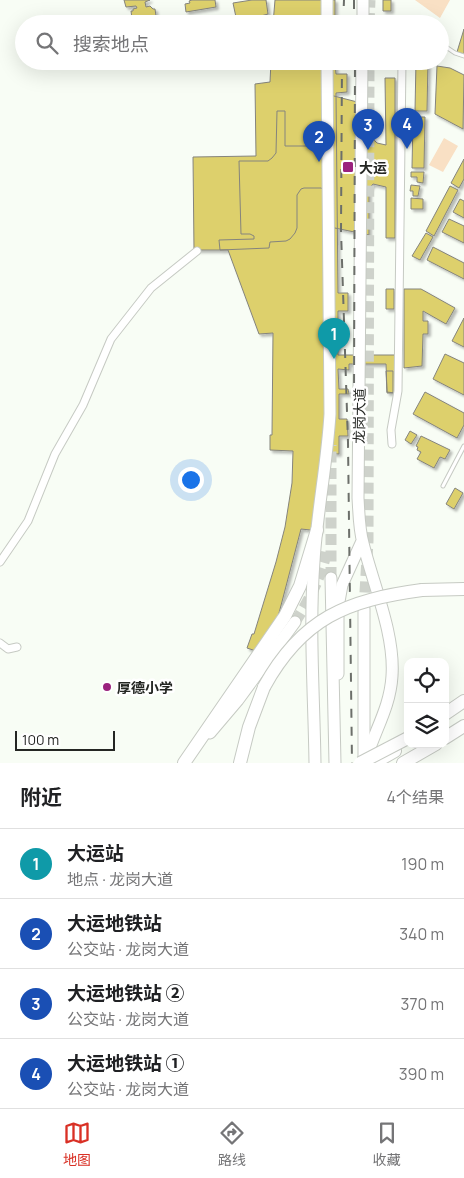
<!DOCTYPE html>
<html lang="zh">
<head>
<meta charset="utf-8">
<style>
	body { margin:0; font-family:Manrope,"Noto Sans SC",sans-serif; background:#f2f2f2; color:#202124 }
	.controls { position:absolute; right:15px; bottom:15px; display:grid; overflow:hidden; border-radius:10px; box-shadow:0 5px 20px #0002 }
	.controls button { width:45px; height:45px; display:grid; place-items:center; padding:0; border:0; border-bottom:1px solid #e0e0e0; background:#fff; color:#202124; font:25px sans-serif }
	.scale { position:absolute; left:15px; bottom:12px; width:100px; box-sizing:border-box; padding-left:5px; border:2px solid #242623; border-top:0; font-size:14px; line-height:18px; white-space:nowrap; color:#242623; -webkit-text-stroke:4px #fff; paint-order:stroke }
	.you { position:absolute; left:190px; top:479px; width:18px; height:18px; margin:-12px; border:4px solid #fff; border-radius:50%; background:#1a73e8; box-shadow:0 0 0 8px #1a73e833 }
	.badge { display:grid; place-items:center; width:32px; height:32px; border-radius:50%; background:#d93025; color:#fff; font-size:16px; font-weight:700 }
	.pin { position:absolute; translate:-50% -41px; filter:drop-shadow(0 1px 2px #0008) }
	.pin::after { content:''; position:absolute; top:26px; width:18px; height:15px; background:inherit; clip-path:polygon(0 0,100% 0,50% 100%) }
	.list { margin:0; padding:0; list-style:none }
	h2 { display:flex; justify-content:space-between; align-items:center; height:65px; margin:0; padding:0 20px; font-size:21px }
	h2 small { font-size:16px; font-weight:400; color:#757577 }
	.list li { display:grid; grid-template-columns:32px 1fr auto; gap:15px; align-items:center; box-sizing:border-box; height:70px; padding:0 20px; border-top:1px solid #e0e0e0 }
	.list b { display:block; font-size:19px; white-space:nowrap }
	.list p { margin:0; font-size:16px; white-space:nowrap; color:#757577 }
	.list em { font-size:16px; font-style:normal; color:#757577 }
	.icon { flex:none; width:28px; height:28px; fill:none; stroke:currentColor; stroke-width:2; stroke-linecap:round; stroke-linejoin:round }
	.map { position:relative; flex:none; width:464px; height:763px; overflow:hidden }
	.search { position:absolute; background:#fff; box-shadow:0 5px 20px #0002; left:15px; right:15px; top:15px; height:55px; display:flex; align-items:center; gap:12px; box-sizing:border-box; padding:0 18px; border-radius:28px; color:#757577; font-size:19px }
	.sheet { height:345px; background:#fff }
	nav { display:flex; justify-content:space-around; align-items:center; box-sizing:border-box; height:70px; border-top:1px solid #e0e0e0; background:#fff; font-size:14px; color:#757577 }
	nav a { display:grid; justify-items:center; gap:2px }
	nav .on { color:#d93025 }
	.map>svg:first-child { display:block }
	.green { fill:#f9e0c4 }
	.building { fill:#ddd06c; stroke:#85847d; filter:url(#shadow) }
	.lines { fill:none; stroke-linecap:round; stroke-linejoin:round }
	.trunk-tunnel { stroke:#ced2cb; stroke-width:11; stroke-dasharray:11 5.5; stroke-linecap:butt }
	.service-casing { stroke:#c6cac3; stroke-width:5 }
	.minor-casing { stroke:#c6cac3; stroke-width:9 }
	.primary-casing { stroke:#c6cac3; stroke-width:13 }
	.trunk-casing { stroke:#c6cac3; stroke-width:13 }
	.motorway-casing { stroke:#c6cac3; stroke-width:14 }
	.service { stroke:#fff; stroke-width:3 }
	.minor { stroke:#fff; stroke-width:7 }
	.primary { stroke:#fff; stroke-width:11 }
	.trunk { stroke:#fff; stroke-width:11 }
	.motorway { stroke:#fff; stroke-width:12 }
	.rail { stroke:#6c6f6a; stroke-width:2; stroke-dasharray:9 9; stroke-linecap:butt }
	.motorway-bridge-casing { stroke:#c6cac3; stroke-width:14; stroke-linecap:butt }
	.motorway-bridge { stroke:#fff; stroke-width:12 }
	.poi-dot { fill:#9a227d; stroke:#fff; stroke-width:2 }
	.labels { text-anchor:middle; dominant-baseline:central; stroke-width:5; stroke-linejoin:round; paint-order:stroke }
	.poi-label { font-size:14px; font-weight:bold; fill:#242623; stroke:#fff; text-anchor:start }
	.street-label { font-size:14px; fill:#242623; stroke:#fff }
</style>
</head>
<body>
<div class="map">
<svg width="464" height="763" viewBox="0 0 464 763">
	<defs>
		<filter id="shadow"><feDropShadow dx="2.5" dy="2.5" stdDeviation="1" flood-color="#0004"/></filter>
	</defs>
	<rect width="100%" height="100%" fill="#f8fdf5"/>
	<!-- green -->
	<path class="green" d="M415,0H450L440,18Z
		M444,138L458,146L443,172L429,165Z"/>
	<!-- building -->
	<path class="building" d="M124,0H150L145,2L146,7L150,6L153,9H155L156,16L151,18L132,19L131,11H133V9L137,8L136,6L126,7Z
		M192,0H215L216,7L186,12L185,4L190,3L189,1Z
		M252,0H266L268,14L261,16L262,20H265V24H245L244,20L237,22L233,3Z
		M275,0H335V24H273Z
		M383,0H391V11H383Z
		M464,29V54L457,52Z
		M271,61H335L336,74H347V92L336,93L338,293H348V311H338V355H395V393L387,392L386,364H349V370L338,369L339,389H348L349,394H339V419H347L348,436H339V454L322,453L320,531L301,529L268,655L247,648L252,634H254L276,562L285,527L292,483L293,451L270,450V435H272L273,333L259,334L228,250H194L193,157L256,156L255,84L270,82Z
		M416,61H428L427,111H415Z
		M437,66L450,68L464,75L463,129L435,114Z
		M385,78H395V238H386V187L373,184L369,189V235L330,227L325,190L321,188H304L301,189L297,195V228L295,233L290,239L286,241L270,242L269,248L220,250L219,240L254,239V236L250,234H241L239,161H268L272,158L276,153L277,111H285V146H322L325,145L330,95L369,105L370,136L377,143L386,145Z
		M413,117H425L424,168H412Z
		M464,159V179L459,188L451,183Z
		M411,172H424L423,183L417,182V177H411Z
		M411,185L420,186L418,196H413V191H410Z
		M450,186L458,190L434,236L426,231Z
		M411,198L423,199V209H411Z
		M460,199L464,201V218L453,212Z
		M449,219L464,226V243L442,232Z
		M426,233L433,237L420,260L412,256Z
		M433,247L464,263V279L427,260Z
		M386,289H394V309H386Z
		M404,289H421L455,308L446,324L423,311V321H428V334H423L422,366L404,368Z
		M464,318V347L452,341Z
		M445,354L464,363V395L433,379Z
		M386,371H393V393H387Z
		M425,392L464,413V425L457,438L413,414Z
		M410,431L417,435L411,444L405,440Z
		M421,436L450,450L445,459L440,457L434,468L417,459L421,452L417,450L418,447L416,446Z
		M455,488L463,493L454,509L446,504Z"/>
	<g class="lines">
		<!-- trunk-tunnel -->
		<path class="trunk-tunnel" d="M369,24L370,0
			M331,578V445
			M364,609L368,541L369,61
			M295,622C309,601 322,575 327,550"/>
		<!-- service casing -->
		<g class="service-casing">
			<path id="service" d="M440,43L455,53L464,56
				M443,486L464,446"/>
		</g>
		<!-- minor casing -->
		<g class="minor-casing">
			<path id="minor" d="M392,444L391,430L398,391L402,61
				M0,562L28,521L55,454L83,405L111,339L151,288L197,251
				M0,643L8,649L17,647"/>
		</g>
		<!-- primary casing -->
		<g class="primary-casing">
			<path id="primary" d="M327,0V24
				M363,24V0
				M362,61L358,498C359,513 359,529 363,543C373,584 395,634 392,676C390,709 373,733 365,763
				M338,674V607L342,585L362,541
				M315,763C314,696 309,628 314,561C317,512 327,464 330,414L327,61"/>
		</g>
		<!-- trunk casing -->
		<g class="trunk-casing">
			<path id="trunk" d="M331,578L335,763
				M210,733L238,700L295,622
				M364,763V609"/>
		</g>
		<!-- motorway casing -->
		<g class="motorway-casing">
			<path id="motorway" d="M422,590L464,589
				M445,714L464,701
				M445,738L464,726
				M184,763L285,616L300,586L317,530
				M240,763L249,727L264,687
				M374,763L395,751
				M403,763L436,744"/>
		</g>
		<!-- service -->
		<use href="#service" class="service"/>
		<!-- minor -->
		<use href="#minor" class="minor"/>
		<!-- primary -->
		<use href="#primary" class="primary"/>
		<!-- trunk -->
		<use href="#trunk" class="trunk"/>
		<!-- motorway -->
		<use href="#motorway" class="motorway"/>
		<!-- rail -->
		<path class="rail" d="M354,0V24
			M343,24L344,0
			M342,61L341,231L348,442L352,763
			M354,401L355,61"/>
		<!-- motorway-bridge casing -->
		<g class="motorway-bridge-casing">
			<path id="motorway-bridge" d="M264,687C302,618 347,600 422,590
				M360,763L408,738"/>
		</g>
		<!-- motorway-bridge -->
		<use href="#motorway-bridge" class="motorway-bridge"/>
	</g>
	<!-- markers -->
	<g class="poi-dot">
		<rect x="342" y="161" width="12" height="12" rx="2.5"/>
		<circle cx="107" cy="687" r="5"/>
	</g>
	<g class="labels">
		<!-- poi labels -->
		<g class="poi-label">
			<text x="359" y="167">大运</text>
			<text x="117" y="687">厚德小学</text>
		</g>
		<!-- street labels -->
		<g class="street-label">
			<text transform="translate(359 416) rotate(-89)">龙岗大道</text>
		</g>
	</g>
</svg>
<div class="controls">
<button><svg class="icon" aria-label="locate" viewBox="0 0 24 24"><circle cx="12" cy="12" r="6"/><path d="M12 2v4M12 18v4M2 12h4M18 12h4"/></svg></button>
<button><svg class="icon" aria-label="layers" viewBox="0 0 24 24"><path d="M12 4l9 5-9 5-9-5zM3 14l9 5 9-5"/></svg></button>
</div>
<div class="scale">100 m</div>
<div class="you"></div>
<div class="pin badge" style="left:334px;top:359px;background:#0f9aa8">1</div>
<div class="pin badge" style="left:319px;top:162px;background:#1a4fb4">2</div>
<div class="pin badge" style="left:368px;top:150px;background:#1a4fb4">3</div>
<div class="pin badge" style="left:407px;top:149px;background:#1a4fb4">4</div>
<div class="search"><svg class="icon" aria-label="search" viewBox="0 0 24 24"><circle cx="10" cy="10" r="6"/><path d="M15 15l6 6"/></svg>搜索地点</div>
</div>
<section class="sheet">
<h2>附近<small>4个结果</small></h2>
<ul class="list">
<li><span class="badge" style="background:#0f9aa8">1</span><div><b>大运站</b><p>地点 · 龙岗大道</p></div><em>190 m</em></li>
<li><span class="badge" style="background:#1a4fb4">2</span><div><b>大运地铁站</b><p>公交站 · 龙岗大道</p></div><em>340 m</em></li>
<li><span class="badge" style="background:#1a4fb4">3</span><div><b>大运地铁站 ②</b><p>公交站 · 龙岗大道</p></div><em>370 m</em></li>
<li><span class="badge" style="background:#1a4fb4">4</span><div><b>大运地铁站 ①</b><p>公交站 · 龙岗大道</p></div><em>390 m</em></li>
</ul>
</section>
<nav>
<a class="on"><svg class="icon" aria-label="map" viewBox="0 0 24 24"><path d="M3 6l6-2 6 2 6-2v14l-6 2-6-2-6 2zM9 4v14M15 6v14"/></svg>地图</a>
<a><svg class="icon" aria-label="directions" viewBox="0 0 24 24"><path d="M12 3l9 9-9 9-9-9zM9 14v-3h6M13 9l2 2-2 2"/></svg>路线</a>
<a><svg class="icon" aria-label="saved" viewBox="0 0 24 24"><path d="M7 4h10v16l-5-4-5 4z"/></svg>收藏</a>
</nav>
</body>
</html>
